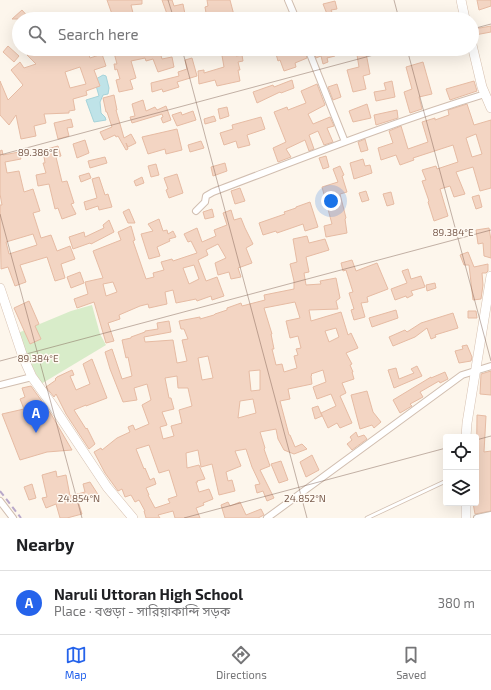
<!DOCTYPE html>
<html lang="en">
<head>
<meta charset="utf-8">
<style>
	body { margin:0; font-family:"Exo 2","Noto Sans Bengali",sans-serif; background:#f6f6f6; color:#202124 }
	.controls { position:absolute; right:12px; bottom:12px; display:grid; overflow:hidden; border-radius:4px; box-shadow:0 4px 16px #0002 }
	.controls button { width:36px; height:36px; display:grid; place-items:center; padding:0; border:0; border-bottom:1px solid #e0e0e0; background:#fff; color:#202124; font:20px sans-serif }
	.you { position:absolute; left:331px; top:201px; width:14px; height:14px; margin:-10px; border:3px solid #fff; border-radius:50%; background:#1a73e8; box-shadow:0 0 0 6px #1a73e833 }
	.badge { display:grid; place-items:center; width:26px; height:26px; border-radius:50%; background:#2563eb; color:#fff; font-size:13px; font-weight:700 }
	.pin { position:absolute; translate:-50% -33px; filter:drop-shadow(0 1px 2px #0008) }
	.pin::after { content:''; position:absolute; top:21px; width:14px; height:12px; background:inherit; clip-path:polygon(0 0,100% 0,50% 100%) }
	.list { margin:0; padding:0; list-style:none }
	h2 { display:flex; justify-content:space-between; align-items:center; height:52px; margin:0; padding:0 16px; font-size:17px }
	h2 small { font-size:13px; font-weight:400; color:#757577 }
	.list li { display:grid; grid-template-columns:26px 1fr auto; gap:12px; align-items:center; box-sizing:border-box; height:64px; padding:0 16px; border-top:1px solid #e0e0e0 }
	.list b { display:block; font-size:15px; white-space:nowrap }
	.list p { margin:0; font-size:13px; white-space:nowrap; color:#757577 }
	.list em { font-size:13px; font-style:normal; color:#757577 }
	.icon { flex:none; width:22px; height:22px; fill:none; stroke:currentColor; stroke-width:2; stroke-linecap:round; stroke-linejoin:round }
	.map { position:relative; flex:none; width:491px; height:518px; overflow:hidden }
	.search { position:absolute; background:#fff; box-shadow:0 4px 16px #0002; left:12px; right:12px; top:12px; height:44px; display:flex; align-items:center; gap:10px; box-sizing:border-box; padding:0 14px; border-radius:22px; color:#757577; font-size:15px }
	.sheet { height:116px; background:#fff }
	nav { display:flex; justify-content:space-around; align-items:center; box-sizing:border-box; height:56px; border-top:1px solid #e0e0e0; background:#fff; font-size:11px; color:#757577 }
	nav a { display:grid; justify-items:center; gap:2px }
	nav .on { color:#2563eb }
	.map>svg:first-child { display:block }
	.green { fill:#d8ecc9 }
	.water { fill:#bfe3e8; stroke:#a5d3da }
	.building { fill:#f3d5c3; stroke:#e6bba3; fill-rule:evenodd }
	.lines { fill:none; stroke-linecap:round; stroke-linejoin:round }
	.lane-casing { stroke:#d1beb0; stroke-width:4.5 }
	.street-casing { stroke:#d1beb0; stroke-width:8 }
	.secondary-casing { stroke:#d6c0b0; stroke-width:10 }
	.lane { stroke:#fff; stroke-width:3 }
	.street { stroke:#fff; stroke-width:6 }
	.secondary { stroke:#fff; stroke-width:9 }
	.rail { stroke:#b9a8c9; stroke-width:2; stroke-dasharray:6 4; stroke-linecap:butt }
	.ticks { fill:none; stroke:#7a5c4d; stroke-width:1; stroke-opacity:0.45 }
	.ticks-label { font-size:10px; text-anchor:middle; fill:#7a5c4d; stroke:#fffaf3; stroke-width:3; stroke-linejoin:round; paint-order:stroke }
</style>
</head>
<body>
<div class="map">
<svg width="491" height="518" viewBox="0 0 491 518">
	<rect width="100%" height="100%" fill="#fdf6ec"/>
	<!-- green -->
	<path class="green" d="M92,305L100,334L106,345L41,384L27,356L18,333L71,311Z"/>
	<!-- water -->
	<path class="water" d="M103,75L106,76L109,88L108,94L103,95L100,102L101,113L105,117L106,120L94,122L86,100L99,96L95,82L96,79Z"/>
	<!-- building -->
	<path class="building" d="M107,0H142V4L131,5L133,13L131,14L133,19H122L120,13L113,17Z
		M162,0H172L174,6L183,4L186,19H156V17L167,14Z
		M207,0H230L235,19H229L228,16L218,18V19H207L205,7L208,6Z
		M477,0H491V6L479,10Z
		M335,1L337,9L331,10L335,19H329L323,4Z
		M22,10L30,19H12Z
		M491,26V32L475,35L474,29Z
		M8,46L19,56L14,62L3,52Z
		M33,49H44L50,55L55,49H87L90,58L102,54L106,66L94,70L100,86L86,91L87,95L73,99L75,110L69,111V113L44,114L46,123L34,126L36,136L21,139L16,115L9,125L0,115V81L8,100L23,85L11,70L20,62L24,68L36,64L27,55ZM80,67L86,84L70,88L65,72Z
		M113,49H130L131,53L136,52V54L159,49L162,59L172,57L174,67L158,72L153,59L146,61L145,58L131,61L136,78L130,80L133,89L119,92L116,80L120,79L117,69L115,70L114,64H117Z
		M226,49H231L236,56L242,55L243,61L238,62L240,70H238L240,81L217,86L215,80L199,84L198,71L204,70V73L224,67L221,50Z
		M288,49H290L291,53L304,49L307,58L295,63L296,67L284,71L280,60L278,61L276,54Z
		M313,49H334L335,56L327,58L328,62L323,64L321,56L316,58Z
		M366,53L370,74L363,76L366,89L353,92L347,70L359,67L357,55Z
		M192,58L197,76L177,82L179,87L163,92L162,89L152,92L151,83L179,76L178,72L187,69L185,60Z
		M423,62L432,94L419,97L422,109L410,113L404,92L412,89L406,67Z
		M292,80L294,88L281,93L280,92L257,103L253,92L273,85L274,87Z
		M392,81L395,97L376,101L374,92L386,90L384,83Z
		M474,81L477,91L450,100L446,89Z
		M317,84L325,105L308,114L313,124L330,117L334,126L327,128L333,142L324,145L318,131L309,135L314,149L309,151L305,140L286,149L291,157L278,162L273,148L286,142L274,112L287,107L288,110L306,103L301,91Z
		M337,84L341,97L333,100L328,87Z
		M114,95L117,110H116L124,138L131,134L136,143L128,147L126,143L128,149L126,150L118,136L116,137L115,135L104,140L100,132L112,127L107,112H106L103,98Z
		M143,100L146,111L155,107L157,110L166,106L171,120L163,123L161,118L163,117L162,114L132,123L130,117L135,116L132,104Z
		M367,104L371,118L353,122L349,111Z
		M467,104L474,125L491,120V188L480,191L473,167L456,172L465,194L454,197L450,186L440,189L448,216L434,221L428,202L429,201L422,181L426,180L422,170L436,166L437,169L458,162L453,145L413,158L414,160L400,165L396,155L381,160L378,148L393,143L389,131L401,126L408,149L428,142L422,122L435,118V120L449,115L448,110ZM476,134L482,154L472,157L466,138Z
		M227,107L229,116L220,119L218,109Z
		M397,110L398,118L376,125L374,115Z
		M193,111L196,120L177,126L172,115L181,112L182,115Z
		M214,116L216,121L205,124L204,119Z
		M261,117L265,129L247,135L250,145L238,148L236,141L224,145L220,133L233,129L232,125Z
		M71,119L73,127L67,128L69,136L58,139L54,123Z
		M177,129L182,150L166,154L165,149L148,154L142,137Z
		M365,139L368,150L361,152L358,142Z
		M85,140L89,153L77,158L73,144Z
		M201,141L204,148L190,152L188,145Z
		M58,146L61,156L56,157L62,182L67,181L74,203L71,204L76,214L62,219L58,208L55,209L49,184L38,186L36,175L46,173L43,163H45L43,150Z
		M2,150L3,155L19,152L21,159L5,162L7,173L19,171L24,192L33,189L40,211L33,213L41,238L51,235L57,251L70,246L75,259L61,264L65,278L55,281L47,257L20,265L26,282L15,286L8,267L1,269L0,205H2L0,194V151ZM33,234L37,245L9,254L6,242Z
		M326,156L329,167L323,169L319,158Z
		M105,157L107,163L90,168L88,161Z
		M363,159L365,166L370,165L372,173L354,179L350,163Z
		M225,163L227,171L213,176L211,167Z
		M156,164L159,175L151,177L148,166Z
		M340,166L344,175L342,176L347,192L340,194L346,218L345,219L347,233L326,237L324,226L332,224L322,187L338,182L333,169Z
		M89,173L91,178L81,182L79,176Z
		M177,174L183,193L169,198L166,190L168,189L164,178Z
		M99,177L105,195L108,194L112,207L99,210L98,206L86,210L84,202L97,198L92,179Z
		M142,177L144,183L136,186L134,181Z
		M240,188L245,201L235,204L231,191Z
		M366,191L369,200L362,202L359,193Z
		M391,192L394,204L387,206L383,194Z
		M479,195L482,207L476,209L472,197Z
		M310,202L318,227L305,231L303,224L277,233L276,231L263,235L259,223L285,214L284,212L296,208V207Z
		M129,209L135,223H128L123,212Z
		M212,209L214,217L205,219L203,212Z
		M231,210L234,220L241,218L245,228L253,244L246,248L252,263L238,268L241,277L231,279L229,272L218,275L215,263L226,258L218,244L206,250L208,255L198,260L206,281L217,277L224,296L212,300L211,296L197,301L196,299L176,303L173,290L165,292L167,304L149,308L148,304L140,306L119,315L120,319L108,323L114,341L106,343L94,302L77,308L74,299L88,294L85,282L103,278L93,251L121,240L118,232L131,226L135,240L133,241L146,279L154,277L153,273L164,270L161,262L172,259L173,261L197,253L191,241L188,242L184,234L197,228L202,242L216,236L214,230L227,225L223,213ZM194,265L199,279L189,284L183,268ZM113,282L117,292L106,296L103,284Z
		M159,219L163,231L167,230L168,234L173,231L176,237L169,239L170,241L157,247L160,256L149,259L141,234L153,231L148,224Z
		M109,220L114,232L91,244L90,243L73,249L69,237L84,232L85,237L104,228L103,225Z
		M489,228L491,240V258L484,256L483,243L478,244L476,230Z
		M307,236L309,243L325,239L329,250L306,257L309,272L304,273L306,285L321,284L320,281L336,278L340,298L336,301L338,309L309,310L311,321L341,312L348,335L351,333L358,348L346,353L352,364L350,365L353,372H352L354,379L342,383L346,393L340,396L352,423L340,428L337,423L328,428L321,413L336,406L331,394L317,399L313,387L326,382L323,370L311,374L312,375L311,376L312,384L288,389L290,399L280,401L289,435H290L295,447L302,444L307,449L294,454L284,450L278,439L276,429L260,432L265,448L264,449L270,466L260,470L274,498L267,501L263,491L257,493L255,485L260,484L252,467L246,449L235,451L241,466L226,472L228,481L232,480L235,491L219,495L212,464L201,467L198,450L186,453L187,468L199,465L205,479L197,481L198,482H196L199,492L209,489L213,499L203,503L204,505L196,508L200,518H175L173,511L158,515L160,518H146L144,511H145L139,500L135,502L131,495L125,497L122,489L118,491L105,473L94,452L101,448L102,450L117,438L130,432L128,427L133,425L135,430L149,424L142,405L151,400L147,384L134,388L137,400L123,402L110,369L105,352L112,349L122,379L132,376L128,357L126,358L122,340L131,338V337L145,332V331L158,329L157,323L169,321L171,332L144,337L145,342L173,340L177,363L187,361L182,340L188,339L184,329H181L179,321L200,317V319L214,315L215,314L227,310V308L241,303L242,306L265,300L264,295L294,289V281L290,264L297,262L293,239ZM295,302L300,318L286,321L290,338L298,336L301,348L296,349L298,355L294,356L297,368L284,372L282,364L276,365L272,349H274L271,334H272L264,308ZM336,328L339,337L329,342L325,331ZM208,356L213,378L202,380L198,358ZM260,370V390L251,391L249,371ZM177,376L178,388H188L192,406L179,410L182,423L171,426L174,436L163,439L160,427L167,425L162,412L174,409L171,398H169L165,378ZM253,399L256,413L238,418L240,401ZM149,445L159,473L169,470L177,496L168,499L170,503L155,508L148,495H149L146,488L156,484L154,478L150,480L145,468L144,469L136,449Z
		M468,252L474,267L488,264V271L486,273H482L483,285L481,299L473,300L469,265H464L460,255Z
		M352,260L356,271L377,263L388,289L367,297L368,302L361,303L365,317L354,320L351,310L354,309L349,293L353,292L346,270L343,271L341,263Z
		M408,269L411,279L421,276L425,287L411,291L413,295L407,298L406,296L395,300L391,289L407,283L402,271Z
		M80,272L84,283L71,288L67,277Z
		M435,283L436,288L427,291L426,285Z
		M29,301L39,324L35,326L41,339L30,344L14,308Z
		M396,310L398,318L372,327L369,318Z
		M468,311H476L477,318H468Z
		M453,313L458,328L435,335L436,337L431,339L427,328L415,337L393,346L389,337L405,330L407,332L421,323Z
		M467,345L472,357L471,361L459,363L455,351L463,349L462,346Z
		M92,359L107,398L86,406V405L74,410L86,429L87,428L95,444L89,449L66,414L56,394L54,397L46,387L56,380L55,379L57,377L72,370L74,375L70,376L76,390L90,384L83,364Z
		M417,366L422,376L394,388L388,370L396,368L399,379L414,373L411,369Z
		M491,371V395L480,394L481,374Z
		M445,372L448,379L440,383L439,381L420,392L423,397L410,404L412,406L400,413L393,400L431,377V378Z
		M31,386L51,414L72,450L47,452L20,460L2,414L24,409L20,399L25,397L22,388Z
		M367,391L373,412L381,422L374,428L372,425L360,429L351,395Z
		M318,406L322,416L315,419L312,408Z
		M477,415L486,416L484,452L491,451V511L475,514L473,503H476Z
		M356,432L358,437L364,435L367,439L352,450L347,444L352,440L350,437Z
		M312,455L319,470L306,477L300,462Z
		M281,461L288,480L279,483L271,464Z
		M56,471L57,477L66,475L70,496L85,492L83,484L90,482L99,496L78,501L82,514L67,518H60L56,504L46,508L42,498L47,497L42,475Z
		M32,484L36,498L29,500L24,487Z
		M228,502L230,506L240,502L246,515L261,509L264,515L258,518H225L221,505Z"/>
	<g class="lines">
		<!-- lane casing -->
		<g class="lane-casing">
			<path id="lane" d="M367,518L446,481"/>
		</g>
		<!-- street casing -->
		<g class="street-casing">
			<path id="street" d="M288,0L296,19
				M308,49L345,142
				M196,211L205,202L206,196L213,192C303,158 393,122 485,94
				M0,385L32,377
				M0,501L13,518
				M267,518L462,375L491,366
				M477,518L491,515"/>
		</g>
		<!-- secondary casing -->
		<g class="secondary-casing">
			<path id="secondary" d="M461,0L465,19
				M472,45L482,87L491,108
				M0,288L23,357L32,377L53,406L107,487L133,518
				M466,437L467,423L491,276
				M466,503V518"/>
		</g>
		<!-- lane -->
		<use href="#lane" class="lane"/>
		<!-- street -->
		<use href="#street" class="street"/>
		<!-- secondary -->
		<use href="#secondary" class="secondary"/>
		<!-- rail -->
		<path class="rail" d="M0,491L21,518"/>
	</g>
	<!-- ticks -->
	<path class="ticks" d="M168,0L174,19M394,0L399,19M472,29L491,24M182,49L307,518M407,49L491,361M0,155L396,49M0,214L82,518M0,361L491,230M476,440L491,436M184,518L446,448"/>
	<g class="ticks-label">
		<text x="38" y="156">89.386°E</text>
		<text x="453" y="236">89.384°E</text>
		<text x="38" y="362">89.384°E</text>
		<text x="79" y="502">24.854°N</text>
		<text x="305" y="502">24.852°N</text>
	</g>
</svg>
<div class="controls">
<button><svg class="icon" aria-label="locate" viewBox="0 0 24 24"><circle cx="12" cy="12" r="6"/><path d="M12 2v4M12 18v4M2 12h4M18 12h4"/></svg></button>
<button><svg class="icon" aria-label="layers" viewBox="0 0 24 24"><path d="M12 4l9 5-9 5-9-5zM3 14l9 5 9-5"/></svg></button>
</div>
<div class="you"></div>
<div class="pin badge" style="left:36px;top:433px">A</div>
<div class="search"><svg class="icon" aria-label="search" viewBox="0 0 24 24"><circle cx="10" cy="10" r="6"/><path d="M15 15l6 6"/></svg>Search here</div>
</div>
<section class="sheet">
<h2>Nearby<small></small></h2>
<ul class="list">
<li><span class="badge">A</span><div><b>Naruli Uttoran High School</b><p>Place · বগুড়া - সারিয়াকান্দি সড়ক</p></div><em>380 m</em></li>
</ul>
</section>
<nav>
<a class="on"><svg class="icon" aria-label="map" viewBox="0 0 24 24"><path d="M3 6l6-2 6 2 6-2v14l-6 2-6-2-6 2zM9 4v14M15 6v14"/></svg>Map</a>
<a><svg class="icon" aria-label="directions" viewBox="0 0 24 24"><path d="M12 3l9 9-9 9-9-9zM9 14v-3h6M13 9l2 2-2 2"/></svg>Directions</a>
<a><svg class="icon" aria-label="saved" viewBox="0 0 24 24"><path d="M7 4h10v16l-5-4-5 4z"/></svg>Saved</a>
</nav>
</body>
</html>
